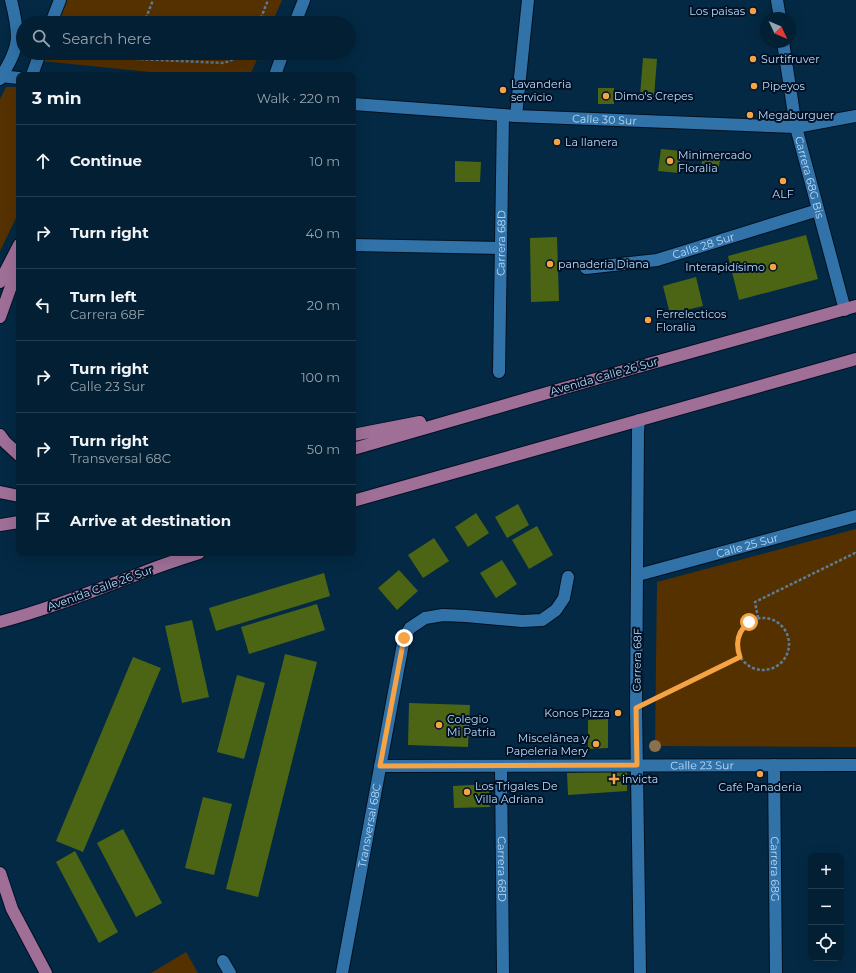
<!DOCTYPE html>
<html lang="en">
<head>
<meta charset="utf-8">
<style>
	body { margin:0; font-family:Montserrat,sans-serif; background:#0d273b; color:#f1f3f6 }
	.controls { position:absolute; right:12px; bottom:12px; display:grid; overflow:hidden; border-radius:8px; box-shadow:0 4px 16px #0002 }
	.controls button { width:36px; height:36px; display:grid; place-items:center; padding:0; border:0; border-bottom:1px solid #243d4e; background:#031f33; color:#f1f3f6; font:20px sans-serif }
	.compass { position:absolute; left:760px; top:12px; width:36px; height:36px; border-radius:50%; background:#031f33; box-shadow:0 4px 16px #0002; rotate:134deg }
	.stop { position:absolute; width:12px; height:12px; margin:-9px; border:3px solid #f5a345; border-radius:50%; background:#fff }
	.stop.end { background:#f5a345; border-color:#fff; box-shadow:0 1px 4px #0008 }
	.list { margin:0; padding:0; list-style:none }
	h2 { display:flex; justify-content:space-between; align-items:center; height:52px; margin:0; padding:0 16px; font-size:17px }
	h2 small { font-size:13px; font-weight:400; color:#97a2ac }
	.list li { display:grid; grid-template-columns:26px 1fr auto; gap:12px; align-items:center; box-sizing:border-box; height:72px; padding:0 16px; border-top:1px solid #243d4e }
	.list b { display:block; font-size:15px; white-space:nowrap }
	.list p { margin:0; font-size:13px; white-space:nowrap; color:#97a2ac }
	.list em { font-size:13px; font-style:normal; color:#97a2ac }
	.icon { flex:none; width:22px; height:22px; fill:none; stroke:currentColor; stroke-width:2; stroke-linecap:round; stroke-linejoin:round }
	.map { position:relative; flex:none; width:856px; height:973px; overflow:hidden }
	.search { position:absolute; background:#031f33; box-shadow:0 4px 16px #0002; left:16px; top:16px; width:340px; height:44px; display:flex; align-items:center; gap:10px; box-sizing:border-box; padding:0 14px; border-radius:22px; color:#97a2ac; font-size:15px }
	.panel { position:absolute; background:#031f33; box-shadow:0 4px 16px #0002; left:16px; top:72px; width:340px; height:484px; border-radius:8px }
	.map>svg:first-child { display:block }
	.green { fill:#563100 }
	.building { fill:#4b6515 }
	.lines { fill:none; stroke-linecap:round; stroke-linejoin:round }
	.minor-casing { stroke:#001121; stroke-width:14 }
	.major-casing { stroke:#001121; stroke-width:14 }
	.path { stroke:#5a7d99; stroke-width:2.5; stroke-dasharray:3 2; stroke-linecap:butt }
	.minor { stroke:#3173a9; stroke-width:12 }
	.major { stroke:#9f6f98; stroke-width:12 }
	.tree { fill:#8a704e }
	.route { stroke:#f5a345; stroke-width:5 }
	.poi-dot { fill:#f5a345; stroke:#001126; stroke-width:1.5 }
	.labels { text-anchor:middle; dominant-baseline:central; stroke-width:4; stroke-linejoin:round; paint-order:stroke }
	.poi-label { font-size:11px; fill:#badbf9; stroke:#001126; text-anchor:start }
	.street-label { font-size:11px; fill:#badbf9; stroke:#001126 }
</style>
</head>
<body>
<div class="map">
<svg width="856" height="973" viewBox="0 0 856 973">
	<rect width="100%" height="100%" fill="#042944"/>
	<!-- green -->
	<path class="green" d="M64,0H282L272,23H56Z
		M44,53H260L250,75H180L41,61Z
		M6,87H19V212L0,251V99Z
		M856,529V747L655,746L657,582Z
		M186,952L198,973H151Z"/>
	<!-- building -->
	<path class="building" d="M643,58L657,59L654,97L640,96Z
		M598,88H614V104H598Z
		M661,149L681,151L679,173L658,171Z
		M703,152L721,155L718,171L701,169Z
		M455,161L481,162L480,182H455Z
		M806,235L818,279L739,300L728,256Z
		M557,237L559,301L531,302L530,238Z
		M696,277L703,306L670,314L663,286Z
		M518,504L529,525L507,538L495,517Z
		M476,513L489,533L468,547L455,527Z
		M537,526L553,555L529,569L512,540Z
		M434,538L449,561L423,578L408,555Z
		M502,560L517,584L496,598L480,573Z
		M399,570L418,591L397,610L378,588Z
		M324,573L330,596L216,631L209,608Z
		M317,604L325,630L249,654L241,627Z
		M192,620L209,697L182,703L165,626Z
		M285,654L317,662L258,897L226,889Z
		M133,657L161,668L83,852L56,841Z
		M237,675L265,683L244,759L217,752Z
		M409,703L470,705L468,747L408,745Z
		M608,719V748L588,749V720Z
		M627,770V791L568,795L567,773Z
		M489,784L490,807L454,808L453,786Z
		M203,797L232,804L214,875L185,868Z
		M123,829L162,903L136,917L97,843Z
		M75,851L118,932L99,943L56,862Z"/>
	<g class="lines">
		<!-- minor casing -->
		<g class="minor-casing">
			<g id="minor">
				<path d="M777,0L780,18"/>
				<path d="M51,23L60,0"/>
				<path d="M295,23L304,0"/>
				<path id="s1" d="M783,42L796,127L845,310"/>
				<path d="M32,75L40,53"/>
				<path d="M275,75L283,53"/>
				<path d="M0,76L19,78"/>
				<path d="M0,79C7,67 16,53 17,38C17,25 14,12 11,0"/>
				<path id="s2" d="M353,104L516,116L796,127L856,116"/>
				<path d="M516,116L528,0"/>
				<path d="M353,245L501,248"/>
				<path id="s3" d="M586,268L657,260L818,210"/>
				<path id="s4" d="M499,372L503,115"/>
				<path d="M639,420L638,431L636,708L640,973"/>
				<path id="s5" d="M638,575L856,516"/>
				<path id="s6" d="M774,765L776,973"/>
				<path id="s7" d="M380,766L856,765"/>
				<path id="s8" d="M501,766L503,973"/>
				<path d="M223,961L230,973"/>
				<path id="s9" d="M342,973L404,638L410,628L425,618L443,615L466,616L522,621L542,620L556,610L564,598L568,577"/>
			</g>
		</g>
		<!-- major casing -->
		<g class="major-casing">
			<path id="major" d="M0,282L19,245
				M0,317L19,264
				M0,435L5,442L19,455
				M353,435L420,422
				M353,449L627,370L856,306
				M0,492L19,496
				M353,501L856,359
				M0,525L19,522
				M0,622C49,609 96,590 144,572C162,565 180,559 199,553
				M0,873L12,909L46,973"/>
		</g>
		<!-- path -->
		<path class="path" d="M144,23L153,0
			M259,23L268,0
			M135,53L137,59L224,63L239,57L242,53
			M737 644a26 26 0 1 1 52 0a26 26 0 1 1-52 0Z
			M758,618L755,602L855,553L856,554
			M651,700L740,657"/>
		<!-- minor -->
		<use href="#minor" class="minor"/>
		<!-- major -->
		<use href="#major" class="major"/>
	</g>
	<!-- trees -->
	<circle class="tree" cx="655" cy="746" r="6"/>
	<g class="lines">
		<!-- route -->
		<path class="route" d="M404,638L380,766L637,765L636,708L740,657C735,643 738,631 749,622"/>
	</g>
	<!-- markers -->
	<g class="poi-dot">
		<circle cx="753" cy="11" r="4"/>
		<circle cx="753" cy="59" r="4"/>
		<circle cx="754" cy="86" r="4"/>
		<circle cx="503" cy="90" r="4"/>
		<circle cx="606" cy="96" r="4"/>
		<circle cx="750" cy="115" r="4"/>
		<circle cx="557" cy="142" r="4"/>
		<circle cx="670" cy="161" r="4"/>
		<circle cx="783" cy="181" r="4"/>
		<circle cx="550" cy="264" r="4"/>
		<circle cx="773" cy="267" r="4"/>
		<circle cx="648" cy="320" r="4"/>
		<circle cx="618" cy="713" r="4"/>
		<circle cx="439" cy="725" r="4"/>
		<circle cx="596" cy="744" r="4"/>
		<circle cx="760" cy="774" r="4"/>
		<path d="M612 773h4v4h4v4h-4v4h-4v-4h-4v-4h4z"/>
		<circle cx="467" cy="792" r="4"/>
	</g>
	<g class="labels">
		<!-- poi labels -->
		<g class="poi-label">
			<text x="745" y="11" text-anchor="end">Los paisas</text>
			<text x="761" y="59">Surtifruver</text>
			<text x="511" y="84">Lavanderia<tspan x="511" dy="13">servicio</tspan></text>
			<text x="762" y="86">Pipeyos</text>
			<text x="614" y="96">Dimo's Crepes</text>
			<text x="758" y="115">Megaburguer</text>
			<text x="565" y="142">La llanera</text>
			<text x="678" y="155">Minimercado<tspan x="678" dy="13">Floralia</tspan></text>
			<text x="783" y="194" text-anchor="middle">ALF</text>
			<text x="558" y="264">panaderia Diana</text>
			<text x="765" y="267" text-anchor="end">Interapidísimo</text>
			<text x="656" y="314">Ferrelecticos<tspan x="656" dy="13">Floralia</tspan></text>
			<text x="610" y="713" text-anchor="end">Konos Pizza</text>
			<text x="447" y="719">Colegio<tspan x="447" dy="13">Mi Patria</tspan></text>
			<text x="588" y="738" text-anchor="end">Miscelánea y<tspan x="588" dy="13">Papeleria Mery</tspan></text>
			<text x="622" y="779">invicta</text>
			<text x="475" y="786">Los Trigales De<tspan x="475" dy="13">Villa Adriana</tspan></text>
			<text x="760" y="787" text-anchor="middle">Café Panaderia</text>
		</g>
		<!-- street labels -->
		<g class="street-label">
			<text stroke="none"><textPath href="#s2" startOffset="252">Calle 30 Sur</textPath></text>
			<text stroke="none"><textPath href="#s1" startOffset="138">Carrera 68G Bis</textPath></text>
			<text stroke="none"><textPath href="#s4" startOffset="129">Carrera 68D</textPath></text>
			<text stroke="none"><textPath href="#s3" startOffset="120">Calle 28 Sur</textPath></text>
			<text transform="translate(604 376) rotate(-16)">Avenida Calle 26 Sur</text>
			<text stroke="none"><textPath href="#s5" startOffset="113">Calle 25 Sur</textPath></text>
			<text transform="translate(100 588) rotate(-20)">Avenida Calle 26 Sur</text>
			<text transform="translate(637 660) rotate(-89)">Carrera 68F</text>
			<text stroke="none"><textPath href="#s7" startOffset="322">Calle 23 Sur</textPath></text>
			<text stroke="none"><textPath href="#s9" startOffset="150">Transversal 68C</textPath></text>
			<text stroke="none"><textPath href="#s8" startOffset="103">Carrera 68D</textPath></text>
			<text stroke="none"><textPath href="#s6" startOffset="104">Carrera 68G</textPath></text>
		</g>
	</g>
</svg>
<div class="controls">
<button>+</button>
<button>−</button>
<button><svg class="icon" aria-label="locate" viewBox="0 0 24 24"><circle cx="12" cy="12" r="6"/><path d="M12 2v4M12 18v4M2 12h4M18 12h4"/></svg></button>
</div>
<svg class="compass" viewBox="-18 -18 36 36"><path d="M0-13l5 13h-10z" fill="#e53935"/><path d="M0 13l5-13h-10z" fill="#97a2ac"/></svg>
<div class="stop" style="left:749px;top:622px"></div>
<div class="stop end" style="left:404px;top:638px"></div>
<div class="search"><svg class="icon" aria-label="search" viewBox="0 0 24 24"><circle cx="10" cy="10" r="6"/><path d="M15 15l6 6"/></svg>Search here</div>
<section class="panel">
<h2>3 min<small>Walk · 220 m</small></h2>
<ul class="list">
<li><svg class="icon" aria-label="ahead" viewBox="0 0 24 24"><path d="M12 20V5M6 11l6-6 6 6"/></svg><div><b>Continue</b></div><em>10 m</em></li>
<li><svg class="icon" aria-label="right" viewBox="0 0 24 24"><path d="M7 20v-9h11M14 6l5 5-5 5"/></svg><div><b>Turn right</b></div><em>40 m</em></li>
<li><svg class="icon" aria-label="left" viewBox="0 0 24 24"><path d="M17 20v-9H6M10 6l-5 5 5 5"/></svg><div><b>Turn left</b><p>Carrera 68F</p></div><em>20 m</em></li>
<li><svg class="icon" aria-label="right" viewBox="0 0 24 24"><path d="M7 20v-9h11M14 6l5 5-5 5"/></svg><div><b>Turn right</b><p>Calle 23 Sur</p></div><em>100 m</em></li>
<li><svg class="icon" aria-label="right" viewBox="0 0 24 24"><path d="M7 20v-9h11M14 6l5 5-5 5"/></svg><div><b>Turn right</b><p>Transversal 68C</p></div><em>50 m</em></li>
<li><svg class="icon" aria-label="arrive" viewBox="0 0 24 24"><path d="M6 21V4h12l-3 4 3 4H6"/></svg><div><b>Arrive at destination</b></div></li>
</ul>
</section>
</div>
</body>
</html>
